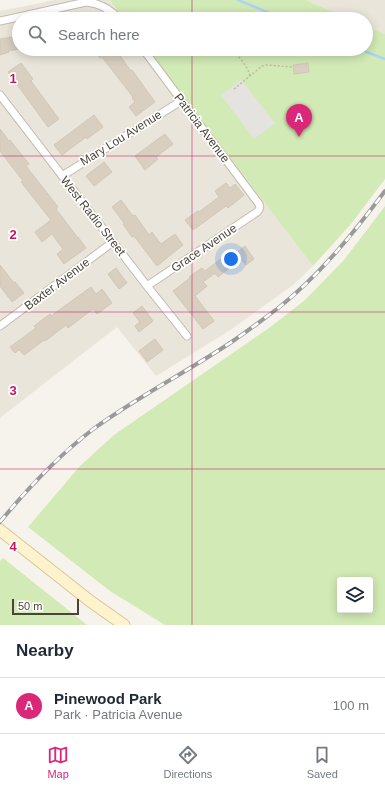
<!DOCTYPE html>
<html lang="en">
<head>
<meta charset="utf-8">
<style>
	body { margin:0; font-family:Helvetica,sans-serif; background:#f6f6f7; color:#1f2937 }
	.controls { position:absolute; right:12px; bottom:12px; display:grid; overflow:hidden; border-radius:4px; box-shadow:0 2px 10px #0003 }
	.controls button { width:36px; height:36px; display:grid; place-items:center; padding:0; border:0; border-bottom:1px solid #e0e1e3; background:#fff; color:#1f2937; font:20px sans-serif }
	.scale { position:absolute; left:12px; bottom:10px; width:67px; box-sizing:border-box; padding-left:4px; border:2px solid #4b4439; border-top:0; font-size:11px; line-height:14px; white-space:nowrap; color:#4b4439; -webkit-text-stroke:3px #fff; paint-order:stroke }
	.you { position:absolute; left:231px; top:259px; width:14px; height:14px; margin:-10px; border:3px solid #fff; border-radius:50%; background:#1a73e8; box-shadow:0 0 0 6px #1a73e833 }
	.badge { display:grid; place-items:center; width:26px; height:26px; border-radius:50%; background:#db2777; color:#fff; font-size:13px; font-weight:700 }
	.pin { position:absolute; translate:-50% -33px; filter:drop-shadow(0 1px 2px #0008) }
	.pin::after { content:''; position:absolute; top:21px; width:14px; height:12px; background:inherit; clip-path:polygon(0 0,100% 0,50% 100%) }
	.list { margin:0; padding:0; list-style:none }
	h2 { display:flex; justify-content:space-between; align-items:center; height:52px; margin:0; padding:0 16px; font-size:17px }
	h2 small { font-size:13px; font-weight:400; color:#747a83 }
	.list li { display:grid; grid-template-columns:26px 1fr auto; gap:12px; align-items:center; box-sizing:border-box; height:56px; padding:0 16px; border-top:1px solid #e0e1e3 }
	.list b { display:block; font-size:15px; white-space:nowrap }
	.list p { margin:0; font-size:13px; white-space:nowrap; color:#747a83 }
	.list em { font-size:13px; font-style:normal; color:#747a83 }
	.icon { flex:none; width:22px; height:22px; fill:none; stroke:currentColor; stroke-width:2; stroke-linecap:round; stroke-linejoin:round }
	.map { position:relative; flex:none; width:385px; height:625px; overflow:hidden }
	.search { position:absolute; background:#fff; box-shadow:0 2px 10px #0003; left:12px; right:12px; top:12px; height:44px; display:flex; align-items:center; gap:10px; box-sizing:border-box; padding:0 14px; border-radius:22px; color:#747a83; font-size:15px }
	.sheet { height:108px; background:#fff }
	nav { display:flex; justify-content:space-around; align-items:center; box-sizing:border-box; height:56px; border-top:1px solid #e0e1e3; background:#fff; font-size:11px; color:#747a83 }
	nav a { display:grid; justify-items:center; gap:2px }
	nav .on { color:#db2777 }
	.map>svg:first-child { display:block }
	.residential { fill:#eae5da }
	.green { fill:#d2eab5; fill-rule:evenodd }
	.parking { fill:#e5e3e0 }
	.lines { fill:none; stroke-linecap:round; stroke-linejoin:round }
	.stream { stroke:#a9d4f2; stroke-width:2.5 }
	.building { fill:#d8cfc1; stroke:#d3c7b4 }
	.street-casing { stroke:#c2bbae; stroke-width:9 }
	.secondary-casing { stroke:#d6c79b; stroke-width:13 }
	.path { stroke:#c4b79f; stroke-width:1.5; stroke-dasharray:2 2; stroke-linecap:butt }
	.street { stroke:#fff; stroke-width:7 }
	.secondary { stroke:#fff3cd; stroke-width:11 }
	.rail-casing { stroke:#9a9a9a; stroke-width:4 }
	.rail { stroke:#fff; stroke-width:2.5; stroke-dasharray:8; stroke-linecap:butt }
	.grid { fill:none; stroke:#c2185b; stroke-width:1; stroke-opacity:0.55 }
	.labels { text-anchor:middle; dominant-baseline:central; stroke-width:3.5; stroke-linejoin:round; paint-order:stroke }
	.street-label { font-size:12px; fill:#4b4439; stroke:#fff }
	.grid-label { font-size:13px; text-anchor:middle; font-weight:bold; fill:#c2185b; stroke:#fff; stroke-width:3.5; stroke-linejoin:round; paint-order:stroke }
</style>
</head>
<body>
<div class="map">
<svg width="385" height="625" viewBox="0 0 385 625">
	<rect width="100%" height="100%" fill="#f6f3ec"/>
	<!-- residential -->
	<path class="residential" d="M55,0H110L125,19H19V49H148L313,266L293,285L229,331L156,376L117,327L0,418V11Z
		M306,0H385V34L366,26V19H349Z"/>
	<!-- green -->
	<path class="green" d="M110,0H306L349,19H124Z
		M366,26L385,34V179L351,224L313,266L147,49H366Z
		M385,206V625H165L110,591L28,527L80,466L114,435L269,328L305,300L344,260ZM340,580H370V610H340Z
		M3,558L87,625H0V561Z"/>
	<!-- parking -->
	<path class="parking" d="M241,80L275,123L254,139L221,95Z"/>
	<g class="lines">
		<!-- stream -->
		<path class="stream" d="M238,0L284,19
			M359,49L385,59"/>
	</g>
	<!-- building -->
	<path class="building" d="M19,36V49L8,51L9,52L0,55V39Z
		M93,49H113L112,50L115,55L118,53L131,71L132,70L155,102L136,116L129,107L135,102L132,98L133,97L102,57L100,58Z
		M21,63L33,79L31,81L59,119L48,127L8,72Z
		M308,63L309,72L294,74L293,65Z
		M94,115L103,127L87,139L86,137L62,155L54,145Z
		M0,129L9,141L10,140L29,164L26,166L58,207L56,209L78,238V237L86,248L64,264L57,254L63,249L52,234L42,242L35,232L51,220L21,182L23,181L0,151Z
		M165,134L173,144L156,157L158,159L145,170L135,156Z
		M104,162L112,172L94,186L86,176Z
		M226,183L230,188L235,184L244,195L228,208L226,206L193,230L185,220L198,211L199,212L219,197L215,191Z
		M121,200L133,216L135,215L149,235L152,232L161,244L175,234L183,245L157,266L134,236L132,237L123,224L124,223L112,207Z
		M245,246L254,259L246,265L241,259L218,277L215,273L203,282L207,286L195,296L214,321L203,329L173,291L190,278L189,277L202,268L205,271L231,251L234,255Z
		M0,265L14,283L15,282L24,293L12,302L0,286Z
		M116,268L127,283L119,289L108,274Z
		M91,287L96,294L102,289L112,303L97,314L93,309L68,328L66,325L45,341L44,340L24,355L19,350L15,353L10,347L36,328L34,326L50,314L51,316Z
		M142,306L153,321L139,332L135,326L140,322L133,313Z
		M155,339L163,350L147,362L139,351Z"/>
	<g class="lines">
		<!-- street casing -->
		<g class="street-casing">
			<path id="street" d="M0,21L86,2C100,3 110,9 119,19
				M143,49L259,204C261,208 259,210 257,212L147,286
				M0,95L147,286L187,336
				M62,176L181,101
				M0,326L113,242"/>
		</g>
		<!-- secondary casing -->
		<g class="secondary-casing">
			<path id="secondary" d="M0,530L90,601L124,625"/>
		</g>
		<!-- path -->
		<path class="path" d="M236,54C242,60 248,68 250,76
			M234,89L262,66L267,65L293,67"/>
		<!-- street -->
		<use href="#street" class="street"/>
		<!-- secondary -->
		<use href="#secondary" class="secondary"/>
		<!-- rail casing -->
		<g class="rail-casing">
			<path id="rail" d="M0,522C28,488 57,457 92,430C137,397 187,372 233,341C248,331 262,320 277,309C319,276 353,234 385,191"/>
		</g>
		<!-- rail -->
		<use href="#rail" class="rail"/>
	</g>
	<!-- grid -->
	<path class="grid" d="M192,0V19M192,49V625M0,156H385M0,312H385M0,469H385"/>
	<g class="labels">
		<!-- street labels -->
		<g class="street-label">
			<text transform="translate(202 128) rotate(53)">Patricia Avenue</text>
			<text transform="translate(121 138) rotate(-32)">Mary Lou Avenue</text>
			<text transform="translate(93 216) rotate(52)">West Radio Street</text>
			<text transform="translate(204 248) rotate(-34)">Grace Avenue</text>
			<text transform="translate(57 284) rotate(-37)">Baxter Avenue</text>
		</g>
	</g>
	<g class="grid-label">
		<text x="13" y="83">1</text>
		<text x="13" y="239">2</text>
		<text x="13" y="395">3</text>
		<text x="13" y="551">4</text>
	</g>
</svg>
<div class="controls">
<button><svg class="icon" aria-label="layers" viewBox="0 0 24 24"><path d="M12 4l9 5-9 5-9-5zM3 14l9 5 9-5"/></svg></button>
</div>
<div class="scale">50 m</div>
<div class="you"></div>
<div class="pin badge" style="left:299px;top:137px">A</div>
<div class="search"><svg class="icon" aria-label="search" viewBox="0 0 24 24"><circle cx="10" cy="10" r="6"/><path d="M15 15l6 6"/></svg>Search here</div>
</div>
<section class="sheet">
<h2>Nearby<small></small></h2>
<ul class="list">
<li><span class="badge">A</span><div><b>Pinewood Park</b><p>Park · Patricia Avenue</p></div><em>100 m</em></li>
</ul>
</section>
<nav>
<a class="on"><svg class="icon" aria-label="map" viewBox="0 0 24 24"><path d="M3 6l6-2 6 2 6-2v14l-6 2-6-2-6 2zM9 4v14M15 6v14"/></svg>Map</a>
<a><svg class="icon" aria-label="directions" viewBox="0 0 24 24"><path d="M12 3l9 9-9 9-9-9zM9 14v-3h6M13 9l2 2-2 2"/></svg>Directions</a>
<a><svg class="icon" aria-label="saved" viewBox="0 0 24 24"><path d="M7 4h10v16l-5-4-5 4z"/></svg>Saved</a>
</nav>
</body>
</html>
